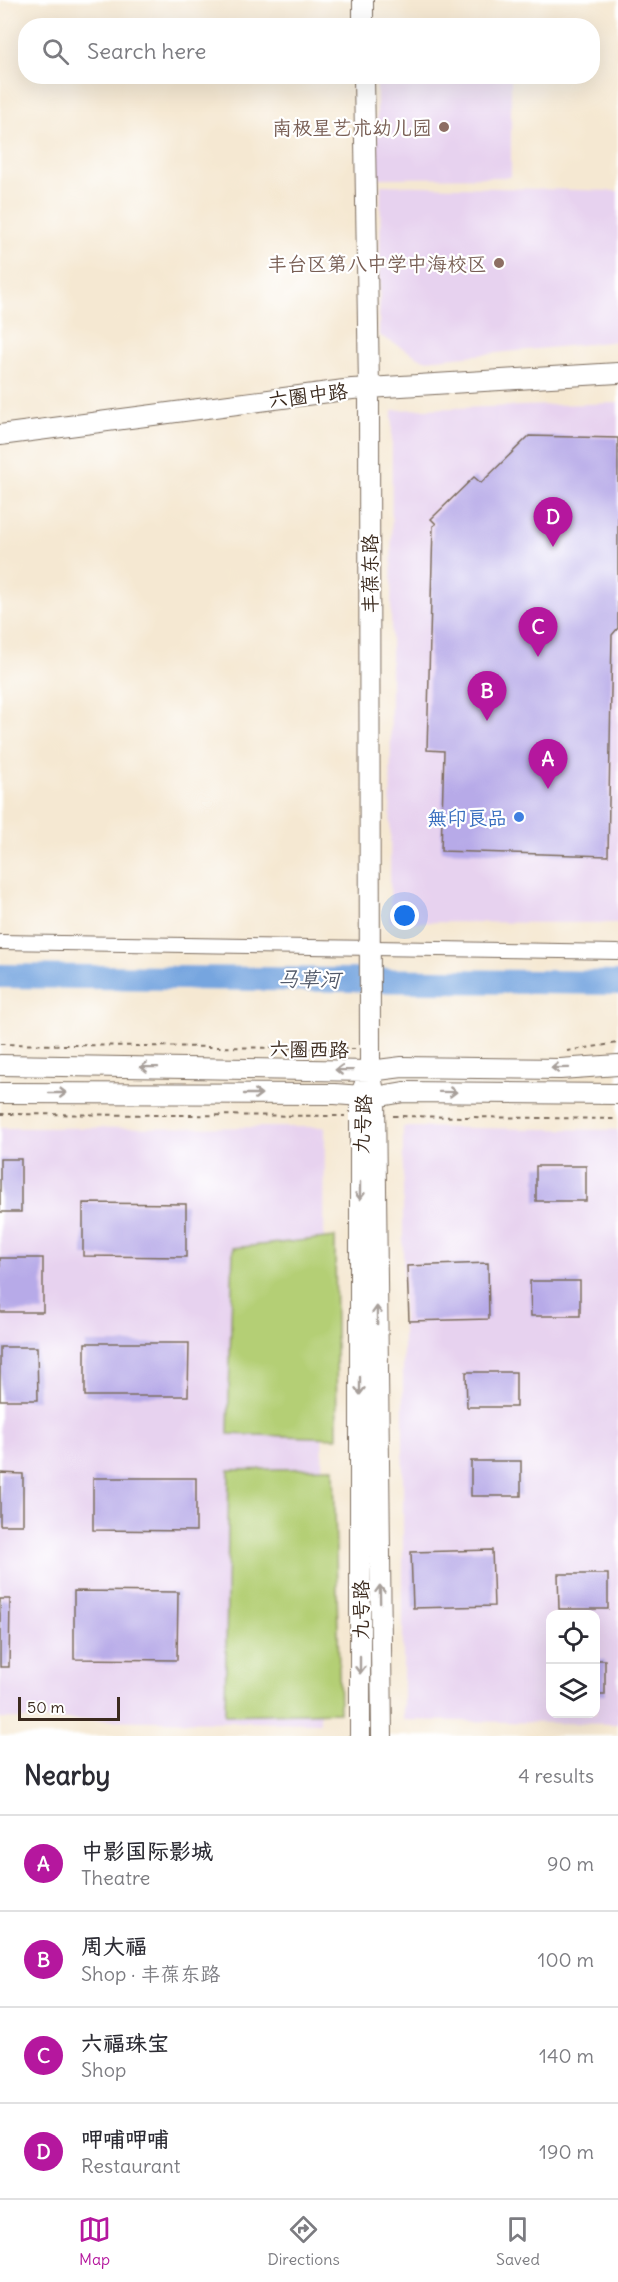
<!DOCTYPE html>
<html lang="en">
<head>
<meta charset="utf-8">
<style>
	body { margin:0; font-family:Delius,"LXGW WenKai TC",sans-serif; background:#f2f2f3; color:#2b2b33 }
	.controls { position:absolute; right:18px; bottom:18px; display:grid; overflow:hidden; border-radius:12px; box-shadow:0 6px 24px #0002 }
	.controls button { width:54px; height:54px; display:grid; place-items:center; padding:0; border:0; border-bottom:2px solid #e1e1e2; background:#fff; color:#2b2b33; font:30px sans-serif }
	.scale { position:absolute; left:18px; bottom:15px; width:102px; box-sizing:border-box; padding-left:6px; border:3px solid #3b2a1e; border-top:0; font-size:16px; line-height:21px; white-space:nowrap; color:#3b2a1e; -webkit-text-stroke:4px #fff; paint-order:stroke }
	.you { position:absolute; left:405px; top:916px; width:21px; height:21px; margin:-15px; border:4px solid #fff; border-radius:50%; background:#1a73e8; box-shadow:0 0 0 9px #1a73e833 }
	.badge { display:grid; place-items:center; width:39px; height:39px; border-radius:50%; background:#b5179e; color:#fff; font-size:20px; font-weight:700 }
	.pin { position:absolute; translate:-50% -50px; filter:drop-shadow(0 2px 3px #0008) }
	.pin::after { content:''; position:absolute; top:32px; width:21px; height:18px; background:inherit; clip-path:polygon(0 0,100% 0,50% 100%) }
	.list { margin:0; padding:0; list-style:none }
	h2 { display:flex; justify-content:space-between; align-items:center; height:78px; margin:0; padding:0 24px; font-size:26px }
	h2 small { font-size:20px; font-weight:400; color:#7c7c81 }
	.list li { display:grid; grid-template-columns:39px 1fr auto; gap:18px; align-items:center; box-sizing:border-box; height:96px; padding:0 24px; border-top:2px solid #e1e1e2 }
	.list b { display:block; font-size:22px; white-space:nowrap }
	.list p { margin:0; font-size:20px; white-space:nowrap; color:#7c7c81 }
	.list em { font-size:20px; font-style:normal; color:#7c7c81 }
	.icon { flex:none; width:33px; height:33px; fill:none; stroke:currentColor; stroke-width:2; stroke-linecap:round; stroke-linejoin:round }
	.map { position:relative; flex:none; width:618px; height:1736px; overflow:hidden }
	.search { position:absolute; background:#fff; box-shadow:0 6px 24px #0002; left:18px; right:18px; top:18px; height:66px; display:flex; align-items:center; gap:15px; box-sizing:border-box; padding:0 21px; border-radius:24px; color:#7c7c81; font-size:22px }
	.sheet { height:462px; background:#fff }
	nav { display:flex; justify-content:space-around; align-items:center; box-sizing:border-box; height:84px; border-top:2px solid #e1e1e2; background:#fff; font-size:16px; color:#7c7c81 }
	nav a { display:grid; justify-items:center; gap:3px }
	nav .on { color:#b5179e }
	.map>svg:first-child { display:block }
	.built { fill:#e7d2ef; fill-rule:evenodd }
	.green { fill:#b4cf74; stroke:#787c49; stroke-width:1.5 }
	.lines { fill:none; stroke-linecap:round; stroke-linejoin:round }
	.river { stroke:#76a5df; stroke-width:24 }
	.building { fill:#b7aae8 }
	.street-casing { stroke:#7c6c5d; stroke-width:16 }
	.secondary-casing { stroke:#7c6c5d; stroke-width:22 }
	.path { stroke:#7c6c5d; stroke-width:2; stroke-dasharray:4.5 4.5; stroke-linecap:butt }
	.street { stroke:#fff; stroke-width:14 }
	.secondary { stroke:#fff; stroke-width:20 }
	.oneway { stroke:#a79f9a }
	.education-dot { fill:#8d6e63; stroke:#fff; stroke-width:2 }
	.shop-dot { fill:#3f7fe0; stroke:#fff; stroke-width:2 }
	.labels { text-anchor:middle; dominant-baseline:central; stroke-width:4.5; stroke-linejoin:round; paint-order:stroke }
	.education-label { font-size:20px; fill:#785e54; stroke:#fff; text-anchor:end }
	.street-label { font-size:20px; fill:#3b2a1e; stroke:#fff }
	.shop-label { font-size:20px; fill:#366cbe; stroke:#fff; text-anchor:end }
	.water-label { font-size:21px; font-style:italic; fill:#535b6b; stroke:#fff }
</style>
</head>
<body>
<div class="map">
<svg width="618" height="1736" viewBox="0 0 618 1736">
	<rect width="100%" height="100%" fill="#fff"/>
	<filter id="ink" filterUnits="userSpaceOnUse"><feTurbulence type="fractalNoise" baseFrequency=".0167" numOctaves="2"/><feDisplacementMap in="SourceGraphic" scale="12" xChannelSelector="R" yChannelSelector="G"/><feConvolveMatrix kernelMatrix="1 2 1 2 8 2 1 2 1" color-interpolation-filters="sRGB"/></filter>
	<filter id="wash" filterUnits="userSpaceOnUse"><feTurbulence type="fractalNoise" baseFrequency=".008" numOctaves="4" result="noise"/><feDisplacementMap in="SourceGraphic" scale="24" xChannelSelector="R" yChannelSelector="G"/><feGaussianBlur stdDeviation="1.35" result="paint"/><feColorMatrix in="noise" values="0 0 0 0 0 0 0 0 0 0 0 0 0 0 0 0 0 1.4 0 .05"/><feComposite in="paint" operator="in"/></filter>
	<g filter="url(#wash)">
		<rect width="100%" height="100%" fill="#f5e8d2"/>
		<!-- built -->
		<path class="built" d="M377,77H511V177L377,178Z
			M381,185L618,191V341L424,360L379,335Z
			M618,403V923L390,922L392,410Z
			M325,1127L320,1723L0,1719V1128Z
			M403,1127L618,1130V1724L403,1720ZM550,1614H596V1714H550Z"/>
		<!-- green -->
		<path class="green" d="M335,1237L337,1438L228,1434L233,1248Z
			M334,1468L340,1712L225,1715L229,1470Z"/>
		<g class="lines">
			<!-- river -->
			<path class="river" d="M0,976L618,983"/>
		</g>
		<g id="blocks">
			<!-- building -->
			<path class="building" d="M529,436L618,438V628L612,635L608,856L441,851L444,751L427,750L433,526L436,524L431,519L474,477L481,483Z
				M0,1159H21V1212H0Z
				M536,1166H586V1201H536Z
				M83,1203L186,1204V1257L83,1256Z
				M0,1258H43V1312H0Z
				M488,1263L489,1319L409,1321L407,1266Z
				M530,1281H580V1316H531Z
				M85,1343H189L188,1396H85Z
				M0,1347H37L38,1400H0Z
				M466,1372H516V1407H467Z
				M471,1461H521V1496H471Z
				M0,1473L23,1474V1525H0Z
				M93,1478H196V1531L93,1530Z
				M492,1550L494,1606L413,1608L411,1552Z
				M558,1574H608V1609H559Z
				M74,1591L178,1592L177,1660L74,1659Z
				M0,1599H10L9,1667H0Z
				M596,1660H605V1695H596Z"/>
		</g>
	</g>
	<g filter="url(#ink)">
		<use href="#blocks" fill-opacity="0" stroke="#7c6c5d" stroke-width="1.5"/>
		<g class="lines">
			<!-- street casing -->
			<g class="street-casing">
				<path id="street" d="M0,942L618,952"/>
			</g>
			<!-- secondary casing -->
			<g class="secondary-casing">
				<path id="secondary" d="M363,0V26
					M364,76L369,388L370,1071L375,1097L382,1736
					M0,435L352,389L618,373
					M0,1065L370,1071L402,1067L560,1069L618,1065
					M0,1093L335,1094L375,1097L404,1092L618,1094
					M360,1736V1096L370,1071"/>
			</g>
			<!-- path -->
			<path class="path" d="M0,1044L355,1049
				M567,1051L618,1043
				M0,1114L345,1116
				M393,1116L618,1119"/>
			<!-- street -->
			<use href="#street" class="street"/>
			<!-- secondary -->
			<use href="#secondary" class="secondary"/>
		</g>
		<!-- one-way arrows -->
		<defs><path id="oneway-shaft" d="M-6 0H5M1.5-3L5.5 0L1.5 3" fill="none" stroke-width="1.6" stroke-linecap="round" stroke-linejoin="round" transform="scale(1.5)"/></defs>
		<g class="oneway">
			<use href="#oneway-shaft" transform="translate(149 1067) rotate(-179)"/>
			<use href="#oneway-shaft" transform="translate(560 1068) rotate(179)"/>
			<use href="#oneway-shaft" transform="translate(344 1070) rotate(-179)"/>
			<use href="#oneway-shaft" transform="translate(448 1092) rotate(1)"/>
			<use href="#oneway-shaft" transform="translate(58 1093)"/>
			<use href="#oneway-shaft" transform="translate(253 1094)"/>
			<use href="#oneway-shaft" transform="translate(360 1191) rotate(90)"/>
			<use href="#oneway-shaft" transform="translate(377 1315) rotate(-91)"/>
			<use href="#oneway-shaft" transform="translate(360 1386) rotate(90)"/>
			<use href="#oneway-shaft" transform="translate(380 1594) rotate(-91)"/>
			<use href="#oneway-shaft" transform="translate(360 1665) rotate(90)"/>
		</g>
	</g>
	<!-- markers -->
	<g class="education-dot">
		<circle cx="444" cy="127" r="6"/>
		<circle cx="499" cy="263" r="6"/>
	</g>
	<circle class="shop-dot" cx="519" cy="817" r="6"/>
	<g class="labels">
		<!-- education labels -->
		<g class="education-label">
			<text x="432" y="127">南极星艺术幼儿园</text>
			<text x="487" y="263">丰台区第八中学中海校区</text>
		</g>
		<!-- street labels -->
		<g class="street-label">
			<text transform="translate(308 395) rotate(-7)">六圈中路</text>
			<text transform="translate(369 574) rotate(-90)">丰葆东路</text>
			<text transform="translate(309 1049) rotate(1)">六圈西路</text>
			<text transform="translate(362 1124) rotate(-87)">九号路</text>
			<text transform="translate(360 1610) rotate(-90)">九号路</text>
		</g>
		<!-- shop labels -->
		<g class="shop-label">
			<text x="507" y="817">無印良品</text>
		</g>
		<!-- water labels -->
		<g class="water-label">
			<text transform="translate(309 979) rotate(1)">马草河</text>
		</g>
	</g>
</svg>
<div class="controls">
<button><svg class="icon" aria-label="locate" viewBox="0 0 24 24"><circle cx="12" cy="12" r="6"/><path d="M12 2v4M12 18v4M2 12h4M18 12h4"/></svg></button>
<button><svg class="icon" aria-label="layers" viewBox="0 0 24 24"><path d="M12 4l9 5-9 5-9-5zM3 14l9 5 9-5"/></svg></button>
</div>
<div class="scale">50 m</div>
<div class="you"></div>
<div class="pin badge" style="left:548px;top:789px">A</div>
<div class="pin badge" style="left:487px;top:721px">B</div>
<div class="pin badge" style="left:538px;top:657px">C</div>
<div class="pin badge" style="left:553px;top:547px">D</div>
<div class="search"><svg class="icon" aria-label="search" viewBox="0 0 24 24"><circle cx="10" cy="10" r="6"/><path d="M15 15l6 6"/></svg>Search here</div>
</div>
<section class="sheet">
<h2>Nearby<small>4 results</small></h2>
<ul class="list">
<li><span class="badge">A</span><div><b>中影国际影城</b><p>Theatre</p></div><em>90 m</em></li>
<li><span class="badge">B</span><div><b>周大福</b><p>Shop · 丰葆东路</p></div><em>100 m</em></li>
<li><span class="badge">C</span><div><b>六福珠宝</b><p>Shop</p></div><em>140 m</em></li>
<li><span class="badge">D</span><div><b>呷哺呷哺</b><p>Restaurant</p></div><em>190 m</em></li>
</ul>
</section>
<nav>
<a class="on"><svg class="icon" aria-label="map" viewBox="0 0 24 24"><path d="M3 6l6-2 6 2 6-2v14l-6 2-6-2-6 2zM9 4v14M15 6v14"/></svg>Map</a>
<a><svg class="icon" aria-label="directions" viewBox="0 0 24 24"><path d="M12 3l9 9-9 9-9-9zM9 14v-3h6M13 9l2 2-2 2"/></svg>Directions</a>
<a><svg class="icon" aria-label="saved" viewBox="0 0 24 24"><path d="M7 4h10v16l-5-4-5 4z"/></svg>Saved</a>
</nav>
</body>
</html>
